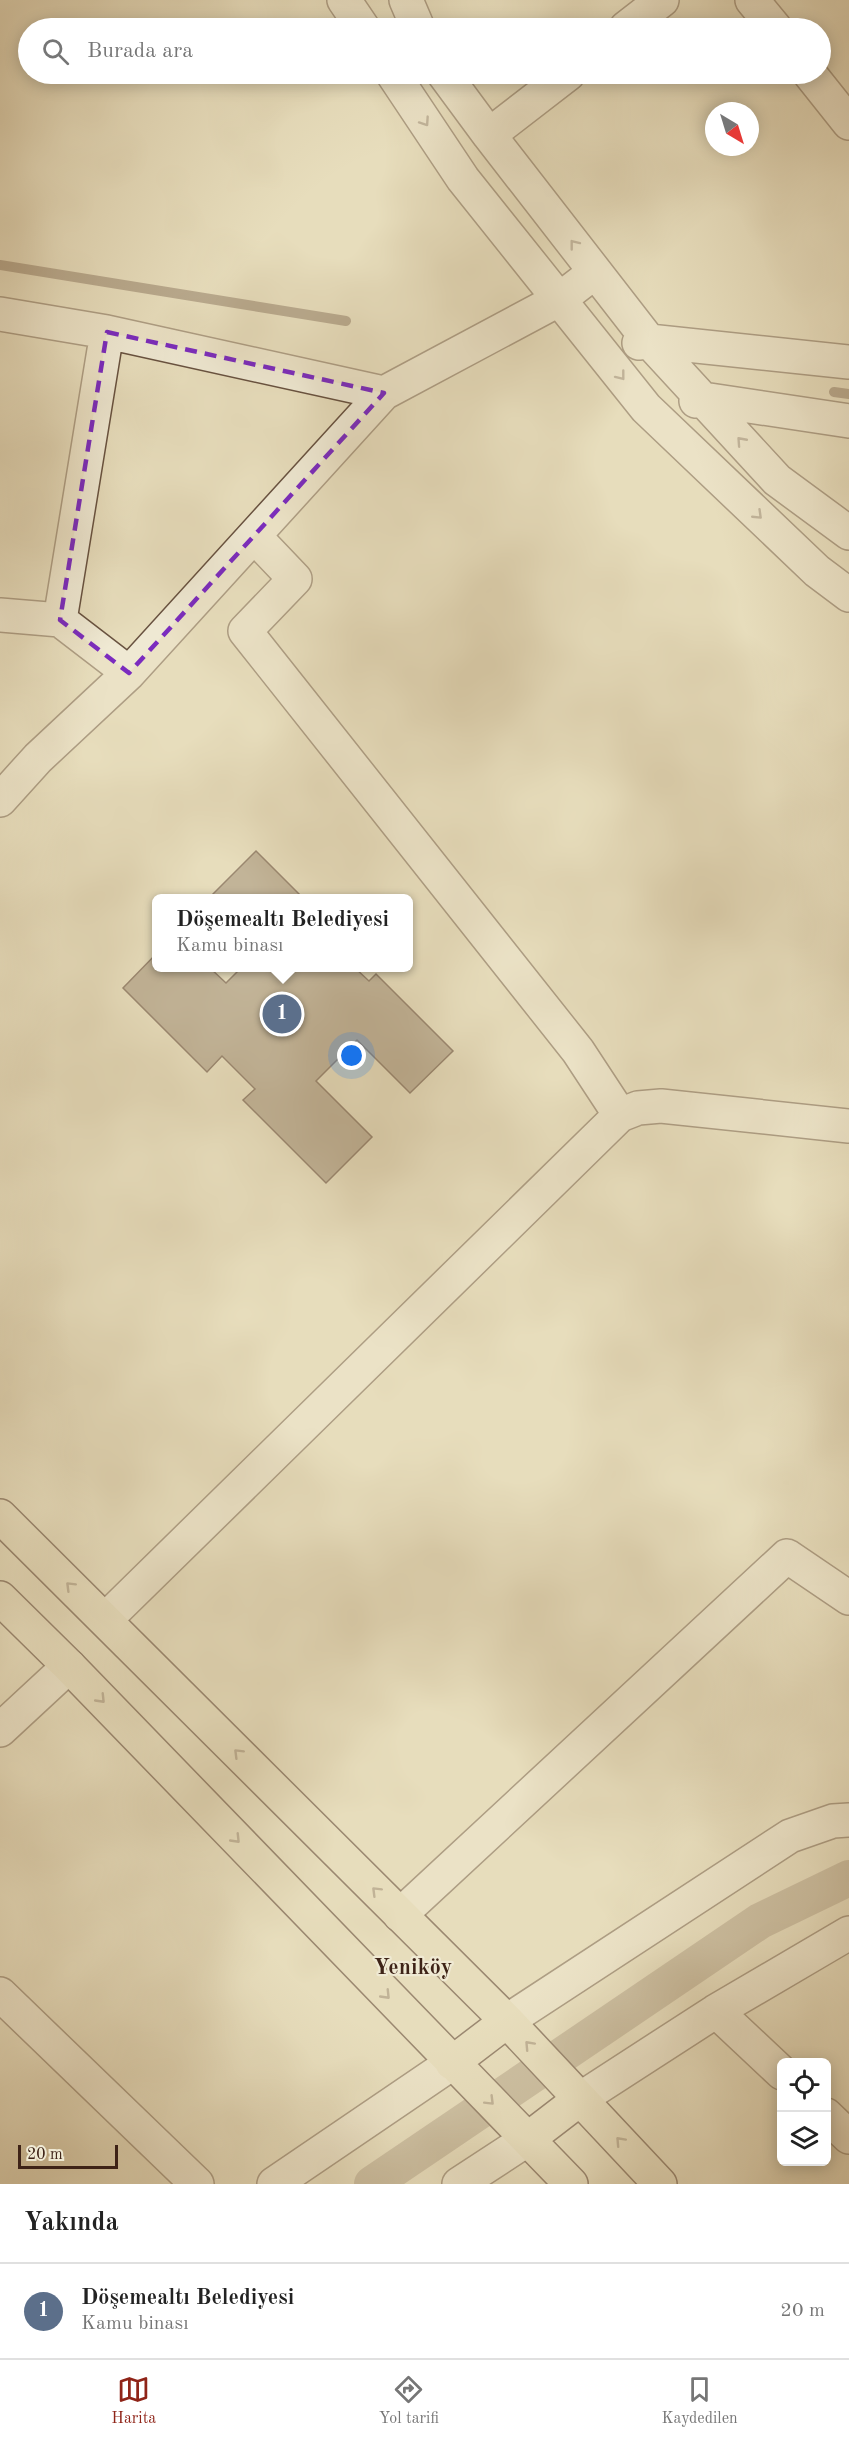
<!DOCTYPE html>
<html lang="tr">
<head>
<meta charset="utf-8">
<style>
	body { margin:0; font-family:"Old Standard TT",serif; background:#f6f6f6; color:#222 }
	.controls { position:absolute; right:18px; bottom:18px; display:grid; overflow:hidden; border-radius:9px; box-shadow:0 3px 15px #0003 }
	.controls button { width:54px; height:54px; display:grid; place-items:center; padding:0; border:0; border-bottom:2px solid #e0e0e0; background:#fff; color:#222; font:30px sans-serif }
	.compass { position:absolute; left:705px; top:102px; width:54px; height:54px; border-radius:50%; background:#fff; box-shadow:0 3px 15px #0003; rotate:142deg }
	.scale { position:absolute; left:18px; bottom:15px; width:100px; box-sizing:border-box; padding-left:6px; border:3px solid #3e2317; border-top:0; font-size:16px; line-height:21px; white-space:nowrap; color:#3e2317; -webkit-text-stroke:4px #efe9d3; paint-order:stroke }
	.you { position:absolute; left:352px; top:1056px; width:21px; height:21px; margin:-15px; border:4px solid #fff; border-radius:50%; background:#1a73e8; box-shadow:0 0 0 9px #1a73e833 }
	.badge { display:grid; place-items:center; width:39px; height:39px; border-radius:50%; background:#8f2418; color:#fff; font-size:20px; font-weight:700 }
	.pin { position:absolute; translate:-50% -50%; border:3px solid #fff; box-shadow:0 2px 6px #0006 }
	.popup { position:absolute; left:152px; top:894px; width:261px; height:78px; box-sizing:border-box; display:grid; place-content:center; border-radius:9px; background:#fff; filter:drop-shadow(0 2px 4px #0005); font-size:20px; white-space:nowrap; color:#767676 }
	.popup b { font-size:22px; color:#222 }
	.popup::after { content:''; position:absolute; left:50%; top:100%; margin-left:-12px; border:12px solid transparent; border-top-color:#fff }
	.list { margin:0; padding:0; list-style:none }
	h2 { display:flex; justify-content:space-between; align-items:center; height:78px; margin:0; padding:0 24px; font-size:26px }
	h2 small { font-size:20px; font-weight:400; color:#767676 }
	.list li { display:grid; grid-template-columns:39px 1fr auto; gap:18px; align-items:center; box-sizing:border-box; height:96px; padding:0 24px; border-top:2px solid #e0e0e0 }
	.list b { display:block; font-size:22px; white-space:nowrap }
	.list p { margin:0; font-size:20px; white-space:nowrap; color:#767676 }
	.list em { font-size:20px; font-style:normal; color:#767676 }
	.icon { flex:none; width:33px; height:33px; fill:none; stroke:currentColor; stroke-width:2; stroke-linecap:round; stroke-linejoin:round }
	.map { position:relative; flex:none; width:849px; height:2184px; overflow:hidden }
	.search { position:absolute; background:#fff; box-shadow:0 3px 15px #0003; left:18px; right:18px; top:18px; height:66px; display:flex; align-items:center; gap:15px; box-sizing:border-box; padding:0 21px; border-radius:33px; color:#767676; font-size:22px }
	.sheet { height:174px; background:#fff }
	nav { display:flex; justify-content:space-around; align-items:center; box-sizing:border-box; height:84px; border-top:2px solid #e0e0e0; background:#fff; font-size:16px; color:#767676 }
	nav a { display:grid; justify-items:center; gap:3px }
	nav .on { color:#8f2418 }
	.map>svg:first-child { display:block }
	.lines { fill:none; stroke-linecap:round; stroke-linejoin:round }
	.stream { stroke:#816d58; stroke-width:10 }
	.canal { stroke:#ae9e84; stroke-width:36 }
	.building { fill:#96846d; stroke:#3e2317; stroke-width:1.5 }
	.minor-casing { stroke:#685240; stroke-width:36 }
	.major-casing { stroke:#3e2317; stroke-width:36 }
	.minor { stroke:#efe9d3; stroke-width:33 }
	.major { stroke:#e7ddbc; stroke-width:33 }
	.oneway { stroke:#968675 }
	.oneway2 { stroke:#92806a }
	.marked { fill:none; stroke:#7b2cbf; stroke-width:4.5; stroke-dasharray:12 8; stroke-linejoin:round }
	.labels { text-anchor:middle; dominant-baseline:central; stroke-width:4.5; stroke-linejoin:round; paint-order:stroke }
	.district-label { font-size:22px; font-weight:bold; fill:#3e2317; stroke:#efe9d3 }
</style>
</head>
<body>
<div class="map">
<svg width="849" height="2184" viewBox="0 0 849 2184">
	<rect width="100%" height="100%" fill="#e7ddbc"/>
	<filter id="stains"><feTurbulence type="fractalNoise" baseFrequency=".00333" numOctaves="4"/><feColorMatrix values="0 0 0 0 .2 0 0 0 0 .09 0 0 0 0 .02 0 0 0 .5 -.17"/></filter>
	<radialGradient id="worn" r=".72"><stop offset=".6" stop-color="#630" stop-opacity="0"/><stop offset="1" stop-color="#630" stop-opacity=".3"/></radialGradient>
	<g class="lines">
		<!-- stream -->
		<path class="stream" d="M0,265L346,321
			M834,392L849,394"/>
		<!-- canal -->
		<path class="canal" d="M372,2184L760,1921L849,1878"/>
	</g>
	<!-- building -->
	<path class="building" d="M256,851L303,898H209Z
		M156,954V968H210L226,983L241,968H355L369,981L376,974L453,1051L410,1093L357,1040L316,1081L372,1137L326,1183L243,1100L255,1089L222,1056L207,1072L123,988Z"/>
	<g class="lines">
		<!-- minor casing -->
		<g class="minor-casing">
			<path id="minor" d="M344,0L363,28
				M406,0L418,28
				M752,0L775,28
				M626,28L662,0
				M393,74L463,179L646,408L817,571L849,595
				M444,74L489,135L649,341L777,480L849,533
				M810,74L849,123
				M489,135L568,74
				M0,314L107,332L384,393L560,299L595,272
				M107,332L60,620L129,673
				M639,343L649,341L849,362
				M696,401L703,399L849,421
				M254,536L295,579L245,631L578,1051L620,1115
				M0,615L60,620
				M0,800L38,758L129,673L384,393
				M105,1620L620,1115L638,1108L661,1106L849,1126
				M0,1730L69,1666
				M400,1915L787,1556L849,1598
				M0,1994L197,2184
				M716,2011L782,2073
				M507,2021L790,1836L833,1821L849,1820
				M580,2099L716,2011L849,1933
				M826,2115L849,2137
				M274,2184L452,2063
				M459,2184L528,2139"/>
		</g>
		<!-- major casing -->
		<g class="major-casing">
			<path id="major" d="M0,1516L507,2021L660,2184
				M0,1598L69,1666L571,2184
				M452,2063L507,2021
				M528,2139L580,2099"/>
		</g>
		<!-- minor -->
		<use href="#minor" class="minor"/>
		<!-- major -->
		<use href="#major" class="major"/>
	</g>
	<!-- one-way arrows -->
	<defs><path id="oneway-chevron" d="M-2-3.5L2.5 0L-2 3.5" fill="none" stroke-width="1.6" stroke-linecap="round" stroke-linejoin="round" transform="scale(1.5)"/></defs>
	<g class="oneway">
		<use href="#oneway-chevron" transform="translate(425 122) rotate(56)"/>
		<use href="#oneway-chevron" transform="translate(574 244) rotate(-128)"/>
		<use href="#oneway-chevron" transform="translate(621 376) rotate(52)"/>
		<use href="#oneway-chevron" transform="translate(741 441) rotate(-132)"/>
		<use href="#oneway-chevron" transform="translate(758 515) rotate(44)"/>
	</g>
	<g class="oneway2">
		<use href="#oneway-chevron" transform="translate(70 1586) rotate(-135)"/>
		<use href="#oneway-chevron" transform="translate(101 1699) rotate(46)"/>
		<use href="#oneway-chevron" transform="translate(238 1753) rotate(-135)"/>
		<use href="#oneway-chevron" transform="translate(236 1839) rotate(46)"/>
		<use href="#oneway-chevron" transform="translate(376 1891) rotate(-135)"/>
		<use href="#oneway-chevron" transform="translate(386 1995) rotate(46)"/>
		<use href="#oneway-chevron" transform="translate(529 2045) rotate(-133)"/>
		<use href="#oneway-chevron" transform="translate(490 2101) rotate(45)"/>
		<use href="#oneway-chevron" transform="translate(620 2141) rotate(-133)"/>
	</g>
	<!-- marked area -->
	<path d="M0 0H849V2184H0ZM107,332L384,393L129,673L60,620Z" fill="#e7ddbc" fill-opacity=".55" fill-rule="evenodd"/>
	<path class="marked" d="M107,332L384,393L129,673L60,620Z"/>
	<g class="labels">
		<!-- district labels -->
		<g class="district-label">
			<text x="413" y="1968">Yeniköy</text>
		</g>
	</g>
	<rect width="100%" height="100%" filter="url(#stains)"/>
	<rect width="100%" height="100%" fill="url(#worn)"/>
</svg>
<div class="controls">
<button><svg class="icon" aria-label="locate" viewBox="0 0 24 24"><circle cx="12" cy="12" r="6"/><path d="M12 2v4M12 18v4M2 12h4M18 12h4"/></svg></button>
<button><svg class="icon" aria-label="layers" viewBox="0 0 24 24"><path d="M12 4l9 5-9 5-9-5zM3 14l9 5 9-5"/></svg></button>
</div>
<svg class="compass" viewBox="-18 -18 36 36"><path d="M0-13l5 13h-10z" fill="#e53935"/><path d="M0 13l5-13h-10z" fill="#767676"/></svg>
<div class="scale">20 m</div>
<div class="you"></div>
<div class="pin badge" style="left:282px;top:1014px;background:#5c6f8a">1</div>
<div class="popup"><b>Döşemealtı Belediyesi</b>Kamu binası</div>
<div class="search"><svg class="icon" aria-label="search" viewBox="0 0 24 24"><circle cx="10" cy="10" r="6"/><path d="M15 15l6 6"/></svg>Burada ara</div>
</div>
<section class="sheet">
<h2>Yakında<small></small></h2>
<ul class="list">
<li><span class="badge" style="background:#5c6f8a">1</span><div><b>Döşemealtı Belediyesi</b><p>Kamu binası</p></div><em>20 m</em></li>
</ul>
</section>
<nav>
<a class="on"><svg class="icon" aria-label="map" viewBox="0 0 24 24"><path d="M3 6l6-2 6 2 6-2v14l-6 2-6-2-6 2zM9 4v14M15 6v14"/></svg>Harita</a>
<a><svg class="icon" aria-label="directions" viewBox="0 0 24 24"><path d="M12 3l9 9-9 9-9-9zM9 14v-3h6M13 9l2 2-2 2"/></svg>Yol tarifi</a>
<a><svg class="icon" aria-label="saved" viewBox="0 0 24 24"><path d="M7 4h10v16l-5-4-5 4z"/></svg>Kaydedilen</a>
</nav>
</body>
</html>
